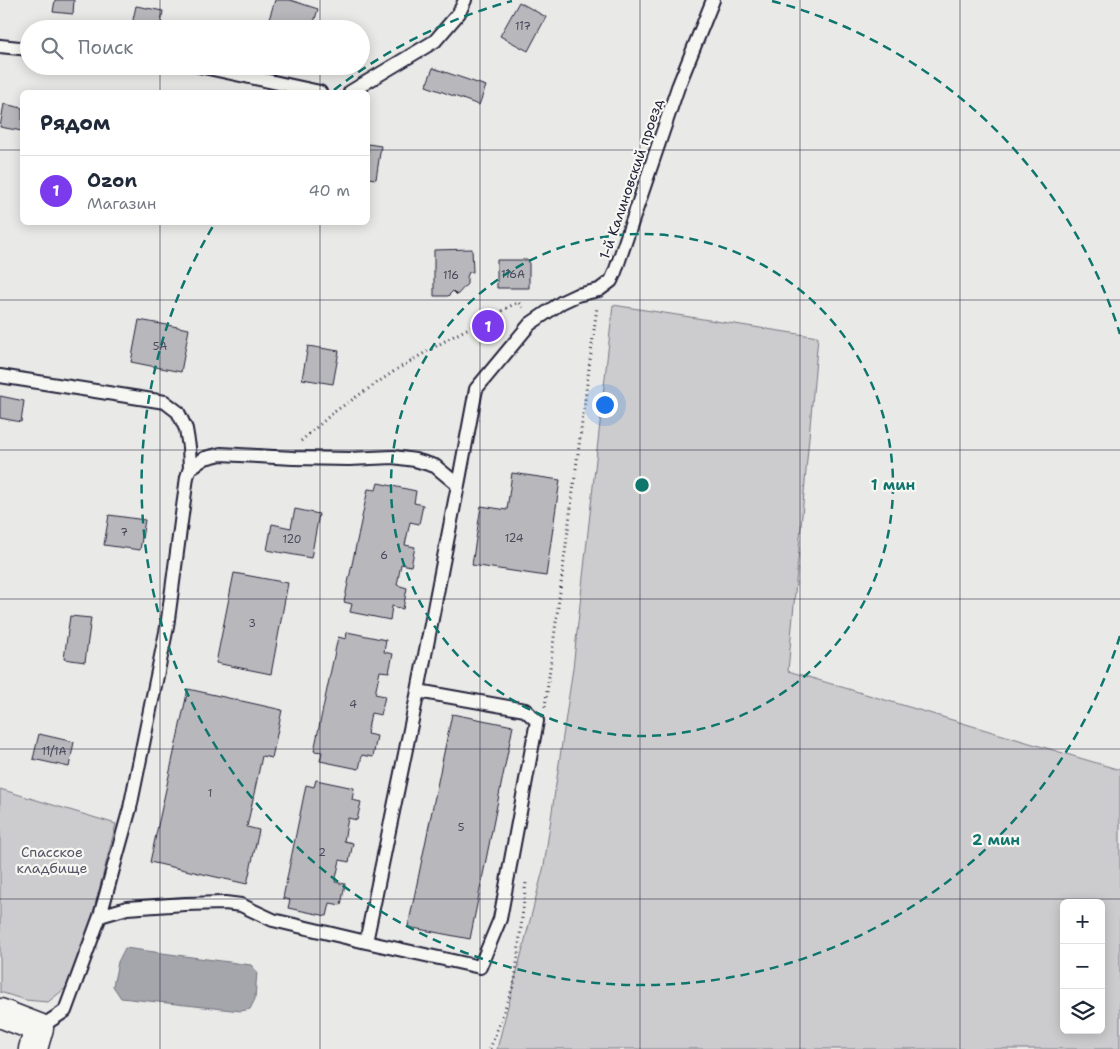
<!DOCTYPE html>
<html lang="ru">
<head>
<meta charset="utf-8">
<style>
	body { margin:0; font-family:"Shantell Sans",sans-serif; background:#f6f6f7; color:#1f2937 }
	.controls { position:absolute; right:15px; bottom:15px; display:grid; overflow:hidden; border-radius:8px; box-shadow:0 2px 12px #0003 }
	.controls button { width:45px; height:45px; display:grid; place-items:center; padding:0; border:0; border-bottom:1px solid #e0e1e3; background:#fff; color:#1f2937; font:25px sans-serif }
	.you { position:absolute; left:604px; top:404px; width:18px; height:18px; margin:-12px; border:4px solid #fff; border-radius:50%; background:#1a73e8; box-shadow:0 0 0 8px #1a73e833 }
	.badge { display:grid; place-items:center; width:32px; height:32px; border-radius:50%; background:#7c3aed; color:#fff; font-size:16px; font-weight:700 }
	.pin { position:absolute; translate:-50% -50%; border:2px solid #fff; box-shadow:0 1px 5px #0006 }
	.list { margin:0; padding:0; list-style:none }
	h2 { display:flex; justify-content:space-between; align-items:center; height:65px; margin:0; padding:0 20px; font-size:21px }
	h2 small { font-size:16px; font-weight:400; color:#747a83 }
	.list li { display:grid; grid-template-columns:32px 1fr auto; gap:15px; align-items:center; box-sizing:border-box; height:70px; padding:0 20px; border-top:1px solid #e0e1e3 }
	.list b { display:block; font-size:19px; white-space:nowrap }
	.list p { margin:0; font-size:16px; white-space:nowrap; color:#747a83 }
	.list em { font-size:16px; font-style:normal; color:#747a83 }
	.icon { flex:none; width:28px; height:28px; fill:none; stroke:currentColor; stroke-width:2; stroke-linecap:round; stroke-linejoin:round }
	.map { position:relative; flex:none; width:1120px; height:1049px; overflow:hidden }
	.search { position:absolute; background:#fff; box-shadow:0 2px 12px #0003; left:20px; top:20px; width:350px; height:55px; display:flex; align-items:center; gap:12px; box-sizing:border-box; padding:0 18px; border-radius:28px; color:#747a83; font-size:19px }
	.panel { position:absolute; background:#fff; box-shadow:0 2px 12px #0003; left:20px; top:90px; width:350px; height:135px; border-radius:8px }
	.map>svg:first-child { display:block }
	.green { fill:#ccccce; stroke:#777784; fill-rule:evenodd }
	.water { fill:#a5a5ac; stroke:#71717f }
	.building { fill:#b8b8bc; stroke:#22223b }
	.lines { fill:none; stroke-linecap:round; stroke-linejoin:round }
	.lane-casing { stroke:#22223b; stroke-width:16 }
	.secondary-casing { stroke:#22223b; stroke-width:31 }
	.path { stroke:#22223b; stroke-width:3; stroke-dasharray:1 4; stroke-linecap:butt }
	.lane { stroke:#f6f6f2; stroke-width:12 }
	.secondary { stroke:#f6f6f2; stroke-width:28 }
	.grid { fill:none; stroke:#22223b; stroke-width:1; stroke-opacity:0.55 }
	.ring { fill:none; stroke:#0f766e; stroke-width:2.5; stroke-dasharray:9 6 }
	.labels { text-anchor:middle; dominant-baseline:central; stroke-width:4.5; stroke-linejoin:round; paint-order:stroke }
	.number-label { font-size:11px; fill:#48485b }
	.street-label { font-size:14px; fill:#22223b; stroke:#f6f6f2 }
	.park-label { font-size:14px; fill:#555567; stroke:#f6f6f2 }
	.centre { fill:#0f766e; stroke:#f6f6f2; stroke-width:2.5 }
	.ring-label { font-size:15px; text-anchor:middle; font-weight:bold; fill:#0f766e; stroke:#f6f6f2; stroke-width:4.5; stroke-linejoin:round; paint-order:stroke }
</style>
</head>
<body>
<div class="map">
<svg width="1120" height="1049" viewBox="0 0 1120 1049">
	<rect width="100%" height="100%" fill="#e9e9e7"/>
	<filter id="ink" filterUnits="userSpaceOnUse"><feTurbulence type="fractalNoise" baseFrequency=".02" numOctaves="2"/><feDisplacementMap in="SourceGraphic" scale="10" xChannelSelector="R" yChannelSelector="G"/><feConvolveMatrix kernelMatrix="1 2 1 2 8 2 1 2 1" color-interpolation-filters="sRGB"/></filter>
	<g filter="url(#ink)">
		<!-- green -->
		<path class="green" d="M613,305L818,337L788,671L1120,770V1049H497L544,866L573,668ZM1064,903H1101V1030H1064Z
			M0,789L116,824L93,914L67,987L48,1002L25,1000L0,992Z"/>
		<!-- water -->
		<path class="water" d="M125,948L251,965L257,971L255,999L250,1009L241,1011L121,998L113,986L118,962Z"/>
		<!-- building -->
		<path class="building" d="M55,0H74L73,14L53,12Z
			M275,0H290L318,9L312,29H266Z
			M519,2L546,17L528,51L500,36Z
			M136,6L163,11L160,29H131Z
			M433,68L486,86L479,105L426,86Z
			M4,104L22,108V131L0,127Z
			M368,144L381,146L376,179L368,178Z
			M472,249L473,272H469L467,277V284L457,295L453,291L448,296H434V250Z
			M497,260H529V288H497Z
			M139,320L189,329L181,372L131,362Z
			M308,346L339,351L333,384L302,379Z
			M0,396L24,401L21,422L0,418Z
			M512,473L560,480L546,576L472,565L481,506L507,510Z
			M378,483L416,491L414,503L423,505L419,524L410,522L405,545L415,547L411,566L401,564L397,585L407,588L403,609L392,606L390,620L350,612L352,604L344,602L368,489L376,490Z
			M295,509L319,514L311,558L267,550L272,524L291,528Z
			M109,515L145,520L140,550L104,545Z
			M234,573L288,583L271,674L216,663Z
			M70,616L91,618L85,662L64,659Z
			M347,632L386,640L384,652L393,654L389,672L380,671L375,694L385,696L381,715L371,713L367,734L377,736L373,757L362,755L359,769L320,761L322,752L314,751L338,637L346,639Z
			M188,689L282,710L272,758L262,756L247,827L259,830L247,884L150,862Z
			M452,714L513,726L470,939L408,927Z
			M39,734L74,742L69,767L33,759Z
			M316,780L354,788L352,800L361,802L357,820L348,818L344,841L353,843L349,862L340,860L335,882L345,884L341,905L330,903L327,916L288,908L290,900L283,898L306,785L314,787Z"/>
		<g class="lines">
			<!-- lane casing -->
			<g class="lane-casing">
				<path id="lane" d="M0,46L29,49
					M199,66L320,92
					M350,92L435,41L459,13L465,0
					M0,376L165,402L178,412L186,429L189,447L190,468L187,477L167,627L130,808L100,916L65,1011L39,1028
					M458,485L476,389L530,324L562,302L577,295L599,290L611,281L615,272L678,87L713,0
					M100,916L127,908L185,904L225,903L241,905L273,920L366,942L418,691L458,485L435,466L415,460L393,457L349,459L293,458L221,454L205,458L190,468
					M366,942L480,967L500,919L537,721L525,710L418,691"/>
			</g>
			<!-- secondary casing -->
			<g class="secondary-casing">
				<path id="secondary" d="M0,1013L39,1028L33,1049"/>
			</g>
			<!-- path -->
			<path class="path" d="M301,441L334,412L399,368L450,338L518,302L523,308
				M545,707L597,307
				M490,1049L515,981L526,882"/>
			<!-- lane -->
			<use href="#lane" class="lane"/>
			<!-- secondary -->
			<use href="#secondary" class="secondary"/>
		</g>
	</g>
	<!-- grid -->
	<path class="grid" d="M160,0V29M320,0V29M480,0V1049M640,0V1049M800,0V1049M960,0V1049M160,66V92M320,66V92M0,150H22M368,150H1120M160,222V1049M320,222V1049M0,300H1120M0,450H1120M0,599H1120M0,749H1120M0,899H1120"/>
	<!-- distance rings -->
	<g class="ring">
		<circle cx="642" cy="485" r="251"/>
		<path d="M1120 636A501 501 0 1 1 215 223M334 90A501 501 0 0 1 512 1M772 1A501 501 0 0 1 1120 334"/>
	</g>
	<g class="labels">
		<!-- number labels -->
		<g class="number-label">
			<text x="523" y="26">117</text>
			<text x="513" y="274">116А</text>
			<text x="451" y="275">116</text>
			<text x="160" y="346">5А</text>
			<text x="124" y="532">7</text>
			<text x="514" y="538">124</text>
			<text x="292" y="539">120</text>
			<text x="384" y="555">6</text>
			<text x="252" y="623">3</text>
			<text x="353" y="704">4</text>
			<text x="54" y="751">11/1А</text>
			<text x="210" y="793">1</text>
			<text x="461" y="827">5</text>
			<text x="322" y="852">2</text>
		</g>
		<!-- street labels -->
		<g class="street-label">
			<text transform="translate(631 179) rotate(-71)">1-й Калиновский проезд</text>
		</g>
		<!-- park labels -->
		<g class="park-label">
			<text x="52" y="852">Спасское<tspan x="52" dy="16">кладбище</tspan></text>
		</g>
	</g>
	<circle cx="642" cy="485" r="8" class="centre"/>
	<g class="ring-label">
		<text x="893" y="490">1 мин</text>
		<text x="996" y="845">2 мин</text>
	</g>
</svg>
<div class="controls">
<button>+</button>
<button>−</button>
<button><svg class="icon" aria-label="layers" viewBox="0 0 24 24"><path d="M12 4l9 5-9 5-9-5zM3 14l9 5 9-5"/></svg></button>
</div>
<div class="you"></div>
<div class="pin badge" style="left:488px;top:326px">1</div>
<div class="search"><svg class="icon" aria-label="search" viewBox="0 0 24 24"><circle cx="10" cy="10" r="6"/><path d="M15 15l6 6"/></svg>Поиск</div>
<section class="panel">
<h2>Рядом<small></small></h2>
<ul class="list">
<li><span class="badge">1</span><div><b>Ozon</b><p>Магазин</p></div><em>40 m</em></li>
</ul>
</section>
</div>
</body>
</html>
